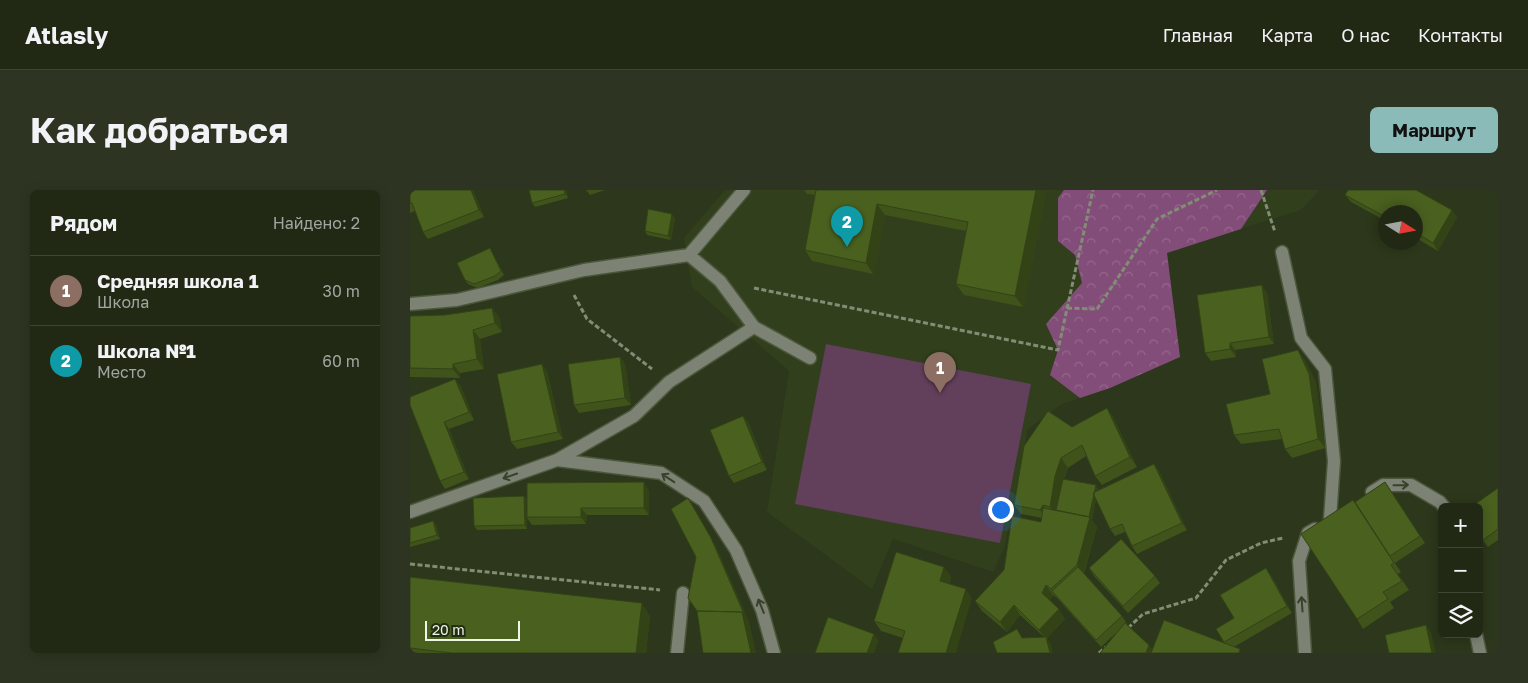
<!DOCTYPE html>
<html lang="ru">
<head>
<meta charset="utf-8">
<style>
	body { margin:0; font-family:"Golos Text",sans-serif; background:#2d3522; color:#f1f3f6 }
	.controls { position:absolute; right:15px; bottom:15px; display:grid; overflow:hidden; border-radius:8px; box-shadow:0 2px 12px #0003 }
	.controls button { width:45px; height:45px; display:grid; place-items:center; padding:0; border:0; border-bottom:1px solid #3e4534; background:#212914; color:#f1f3f6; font:25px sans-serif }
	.compass { position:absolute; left:968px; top:15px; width:45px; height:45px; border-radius:50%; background:#212914; box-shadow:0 2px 12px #0003; rotate:101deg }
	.scale { position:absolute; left:15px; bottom:12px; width:95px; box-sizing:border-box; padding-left:5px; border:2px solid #eef6e5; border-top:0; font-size:14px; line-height:18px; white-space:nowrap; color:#eef6e5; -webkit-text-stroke:4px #222d12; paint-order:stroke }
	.you { position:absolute; left:590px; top:319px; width:18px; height:18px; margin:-12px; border:4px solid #fff; border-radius:50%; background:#1a73e8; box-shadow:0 0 0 8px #1a73e833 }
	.badge { display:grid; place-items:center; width:32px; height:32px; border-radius:50%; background:#8bbbb9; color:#fff; font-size:16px; font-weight:700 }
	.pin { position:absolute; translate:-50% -41px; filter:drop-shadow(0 1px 2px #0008) }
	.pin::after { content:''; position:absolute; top:26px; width:18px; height:15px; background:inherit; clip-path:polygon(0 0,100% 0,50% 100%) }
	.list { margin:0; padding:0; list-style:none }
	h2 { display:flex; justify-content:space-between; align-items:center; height:65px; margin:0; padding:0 20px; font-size:21px }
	h2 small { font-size:16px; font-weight:400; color:#a2a6a0 }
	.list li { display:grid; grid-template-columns:32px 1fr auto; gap:15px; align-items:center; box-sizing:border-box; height:70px; padding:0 20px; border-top:1px solid #3e4534 }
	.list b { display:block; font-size:19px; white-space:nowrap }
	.list p { margin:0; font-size:16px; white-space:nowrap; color:#a2a6a0 }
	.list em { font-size:16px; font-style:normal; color:#a2a6a0 }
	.icon { flex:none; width:28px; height:28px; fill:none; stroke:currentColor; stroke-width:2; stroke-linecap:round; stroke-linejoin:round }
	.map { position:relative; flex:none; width:1088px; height:463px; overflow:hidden; border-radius:8px }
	header { display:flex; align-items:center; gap:30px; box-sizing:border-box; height:70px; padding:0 25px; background:#212914; border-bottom:1px solid #3e4534 }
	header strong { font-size:24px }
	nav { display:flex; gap:28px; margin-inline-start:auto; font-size:18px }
	.intro { display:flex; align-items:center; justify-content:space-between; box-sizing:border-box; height:120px; padding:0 30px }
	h1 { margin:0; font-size:35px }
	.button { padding:12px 22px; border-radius:8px; background:#8bbbb9; color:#111; font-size:18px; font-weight:700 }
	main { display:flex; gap:30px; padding:0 30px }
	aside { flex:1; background:#212914; border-radius:8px; box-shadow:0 2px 12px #0003 }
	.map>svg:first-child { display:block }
	.built { fill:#313f1c }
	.forest { fill:url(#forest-crowns) }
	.garden { fill:#623f5b }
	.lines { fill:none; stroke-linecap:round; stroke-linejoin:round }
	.minor-casing { stroke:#4b563b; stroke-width:15 }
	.path { stroke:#838d76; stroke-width:3; stroke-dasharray:5 2.5; stroke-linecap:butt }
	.minor { stroke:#7c8274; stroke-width:12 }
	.wall { fill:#3f531b }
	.shaded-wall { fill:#334316 }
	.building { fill:#49601f; stroke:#334316 }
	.oneway { stroke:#38422a }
</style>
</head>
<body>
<header>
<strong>Atlasly</strong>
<nav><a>Главная</a><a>Карта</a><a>О нас</a><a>Контакты</a></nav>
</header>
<div class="intro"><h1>Как добраться</h1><a class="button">Маршрут</a></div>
<main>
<aside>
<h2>Рядом<small>Найдено: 2</small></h2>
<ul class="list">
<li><span class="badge" style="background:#8d6e63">1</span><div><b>Средняя школа 1</b><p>Школа</p></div><em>30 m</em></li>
<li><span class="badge" style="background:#0f9aa8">2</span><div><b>Школа №1</b><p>Место</p></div><em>60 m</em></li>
</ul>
</aside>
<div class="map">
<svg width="1088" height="463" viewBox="0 0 1088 463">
	<defs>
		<pattern id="forest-crowns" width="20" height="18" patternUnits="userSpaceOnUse" patternTransform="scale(1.25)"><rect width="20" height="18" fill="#834d79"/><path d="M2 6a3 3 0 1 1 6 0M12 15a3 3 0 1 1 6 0" fill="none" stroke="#95678c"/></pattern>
	</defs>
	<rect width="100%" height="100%" fill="#2c371b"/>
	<!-- built -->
	<path class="built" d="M315,0H910L891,20L757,62L770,167L700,198L652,214L618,239L595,356L583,382L483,349L462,399L357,322L379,181L282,97L274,48Z"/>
	<!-- forest -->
	<path class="forest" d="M654,0H857L831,39L757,63L770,167L700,198L670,208L640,185L648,160L636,134L672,93L665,65L648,51V8Z"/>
	<!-- garden -->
	<path class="garden" d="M416,154L621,194L590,353L385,314Z"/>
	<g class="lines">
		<!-- minor casing -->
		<g class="minor-casing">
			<path id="minor" d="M872,62L891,148L915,179L924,271L920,329
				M279,65L310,91L344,137L400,168
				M0,114L47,110L174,80L279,65L334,0
				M147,270L224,226L259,192L344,137
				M962,302L973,295H1001L1030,312L1034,317
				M0,322L147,270L251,283L294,311L326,360L352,420L364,463
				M1066,444L1070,463
				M267,463L273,403
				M895,463L889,371L898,343L905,339"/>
		</g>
		<!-- path -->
		<path class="path" d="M851,0L865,42
			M344,98L648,160L683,0
			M164,105L177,129L242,179
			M657,118L687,119L747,29L807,0
			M0,374L250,400
			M718,438L733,424L786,408L816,370L851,353L873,348
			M689,463L696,457"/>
		<!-- minor -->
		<use href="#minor" class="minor"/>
	</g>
	<!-- wall -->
	<path class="wall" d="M0,0H63L74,27L18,49L13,42L5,21L0,23Z
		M119,0H156L158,8L125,17L122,13Z
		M176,0H195L180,5Z
		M394,0H636L613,117L554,105L546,94L556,41L475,25L463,84L402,71L395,60L405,5L397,4Z
		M935,5L1047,27L1028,61L1006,48V22H976V31L941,12Z
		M265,28L261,50L237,45L235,41Z
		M82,62L94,85L88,90L67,98L58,94L55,90Z
		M857,103L864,154L825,160L826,167L801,171L795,163Z
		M82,118L89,127L92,142L70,149L74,179L50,183V188L0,187V126L35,125Z
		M210,167L215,174L221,215L169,223L164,215Z
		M894,169L906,193L915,258L882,268L875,259L872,249L831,254L824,245L860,204Z
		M137,181L153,249L107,259L101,252Z
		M51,196L64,230L39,239L59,289L35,299L30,291L0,215Z
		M697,218L703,227L727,277L692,295L685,286L676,266L658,278L654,289L686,295L688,300L744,274L749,281L777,340L727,364L722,356L715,342L705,346L700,339L686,309L682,330L687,337L674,383L712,426L717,434L743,460L814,453L806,439L824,428L861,385L882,423L824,457L690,463L706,443L691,457L647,408L643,405L640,410L655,429L637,448L641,455L613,448L634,447L610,425L597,442L572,421L565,411L594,380L631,332L632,328L611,324L604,315L662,237Z
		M333,226L339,234L357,280L324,293L319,286Z
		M975,292L1015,353L985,373L991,382L988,384L999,400L980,412L984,418L953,439L947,429L945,312Z
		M1088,298V350L1078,357L1069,345Z
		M239,300V325H177L176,334L122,335L117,328V339L67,340L64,336L114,306L117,310Z
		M23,331L26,335L30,349L0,357V338Z
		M679,378L745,386L750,393L718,423L684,386Z
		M541,386L539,394L562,408L493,448L471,441L464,431Z
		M0,387L240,426L236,463H0Z"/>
	<!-- shaded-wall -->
	<path class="shaded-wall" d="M61,0H63L74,27L69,20Z
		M154,0H156L158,8L155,4Z
		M626,0H636L613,117L605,106Z
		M467,14L475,25L463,84L456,73Z
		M1042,20L1047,27L1028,61L1023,53Z
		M262,24L265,28L261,50L258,46Z
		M852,95L857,103L864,154L859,147Z
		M82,118L89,127L92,142L85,133Z
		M63,140L70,149L74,179L67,169Z
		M820,153L825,160L826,167L820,159Z
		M888,160L894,169L906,193L915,258L908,249Z
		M210,167L215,174L221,215L215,208Z
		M43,174L50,183V188L43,179Z
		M132,174L137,181L153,249L148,242Z
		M45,189L51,196L64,230L59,222Z
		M697,218L703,227L727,277L720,267Z
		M333,226L339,234L357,280L352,272Z
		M34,232L39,239L59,289L54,282Z
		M651,268L658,278L651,295L646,327L640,317L645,286Z
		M744,274L749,281L777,340L772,333Z
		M234,292L239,300V325L234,318Z
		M686,295L688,299L682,330L687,337L673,384L667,375L679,328Z
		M114,306L117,310V339L115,335Z
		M278,308L283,316L306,356L339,431L334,424Z
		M633,315L639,324L637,329L630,320Z
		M171,318L177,325L176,334L171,327Z
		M23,331L26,335L30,349L27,345Z
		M534,377L541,386L536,400L530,391Z
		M856,378L861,385L882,423L877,416Z
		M636,395L643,405L638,413L632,403Z
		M556,399L562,408L546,463H536Z
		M232,413L240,426L236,463H226Z
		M604,415L610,425L597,442L590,432Z
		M649,419L655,429L637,448L641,455L643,463H640L636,449L629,440Z
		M332,422L339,431L346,463H341Z
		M1016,435L1021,443L1026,463H1022Z
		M464,444L469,451L464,463H457Z
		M739,455L744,462V463H736Z"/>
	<!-- building -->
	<path class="building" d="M0,0H61L69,20L13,42L2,13H0Z
		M119,0H154L155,4L122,13Z
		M406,0H626L605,106L546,94L558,32L467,14L456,73L395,60Z
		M938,0H1006L1042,20L1023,53L1006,43V22H976V27L935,5Z
		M238,19L262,24L258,46L235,41Z
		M80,58L91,81L85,86L64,94L55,90L47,73Z
		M852,95L859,147L820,153V159L795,163L787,105Z
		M82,118L85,133L63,140L67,169L43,174V179L0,178V126L35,125Z
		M888,160L899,184L908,249L875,259L869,239L824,245L816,214L860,204L852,169Z
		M210,167L215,208L164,215L158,174Z
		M132,174L148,242L101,252L87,184Z
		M45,189L59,222L34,232L54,282L30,291L0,215V207Z
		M697,218L720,267L685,286L672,255L651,268L645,286L640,317L633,315L630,320L604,315L614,256L638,221L662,237Z
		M333,226L352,272L319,286L300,240Z
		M744,274L772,333L722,356L712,334L700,339L683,303Z
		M653,289L686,295L679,327L646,320Z
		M234,292V318H171V327H117V293Z
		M975,292L1010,346L980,366L945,312Z
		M1088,298V339L1073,350L1069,345V317H1061Z
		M114,306L115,335L64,336L63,308Z
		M278,308L301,348L334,424L332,422L287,421L278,408L286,367L261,319Z
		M943,310L984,373L981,375L992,391L973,402L978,409L947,429L891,344Z
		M633,318L680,327L667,375L641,399L636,395L632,403L649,419L629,440L604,415L590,432L565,411L594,380L602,326L631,332Z
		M23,331L27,345L0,353V338Z
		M711,349L745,386L713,416L679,378Z
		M486,362L534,377L530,391L556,399L536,463H488L495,441L464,431Z
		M668,377L712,426L686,450L642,401Z
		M856,378L877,416L814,452L806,439L824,428L810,405Z
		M0,387L232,413L226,463H42L0,458Z
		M287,421L332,422L341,463H293Z
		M418,427L464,444L457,463H405Z
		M754,430L830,459L829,463H741Z
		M715,433L739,455L736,463H690Z
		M1016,435L1022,463H979L975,445Z
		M607,439L612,448L636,447L640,463H587L583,452Z"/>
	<!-- one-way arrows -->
	<defs><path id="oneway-shaft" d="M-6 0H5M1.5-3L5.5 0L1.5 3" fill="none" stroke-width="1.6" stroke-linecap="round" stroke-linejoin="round" transform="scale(1.25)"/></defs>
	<g class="oneway">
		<use href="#oneway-shaft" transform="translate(100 286) rotate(161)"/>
		<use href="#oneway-shaft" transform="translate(258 288) rotate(-147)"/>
		<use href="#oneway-shaft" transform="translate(991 295) rotate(-1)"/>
		<use href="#oneway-shaft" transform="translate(892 414) rotate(-94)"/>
		<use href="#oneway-shaft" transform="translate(351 416) rotate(-112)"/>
	</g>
</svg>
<div class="controls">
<button>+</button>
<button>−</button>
<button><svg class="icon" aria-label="layers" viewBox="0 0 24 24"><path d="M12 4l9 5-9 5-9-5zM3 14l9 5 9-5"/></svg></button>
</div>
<svg class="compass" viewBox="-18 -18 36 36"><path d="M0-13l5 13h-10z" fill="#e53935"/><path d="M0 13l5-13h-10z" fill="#a2a6a0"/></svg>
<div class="scale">20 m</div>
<div class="you"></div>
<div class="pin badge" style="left:530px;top:203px;background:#8d6e63">1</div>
<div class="pin badge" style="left:437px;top:57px;background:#0f9aa8">2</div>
</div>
</main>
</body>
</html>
